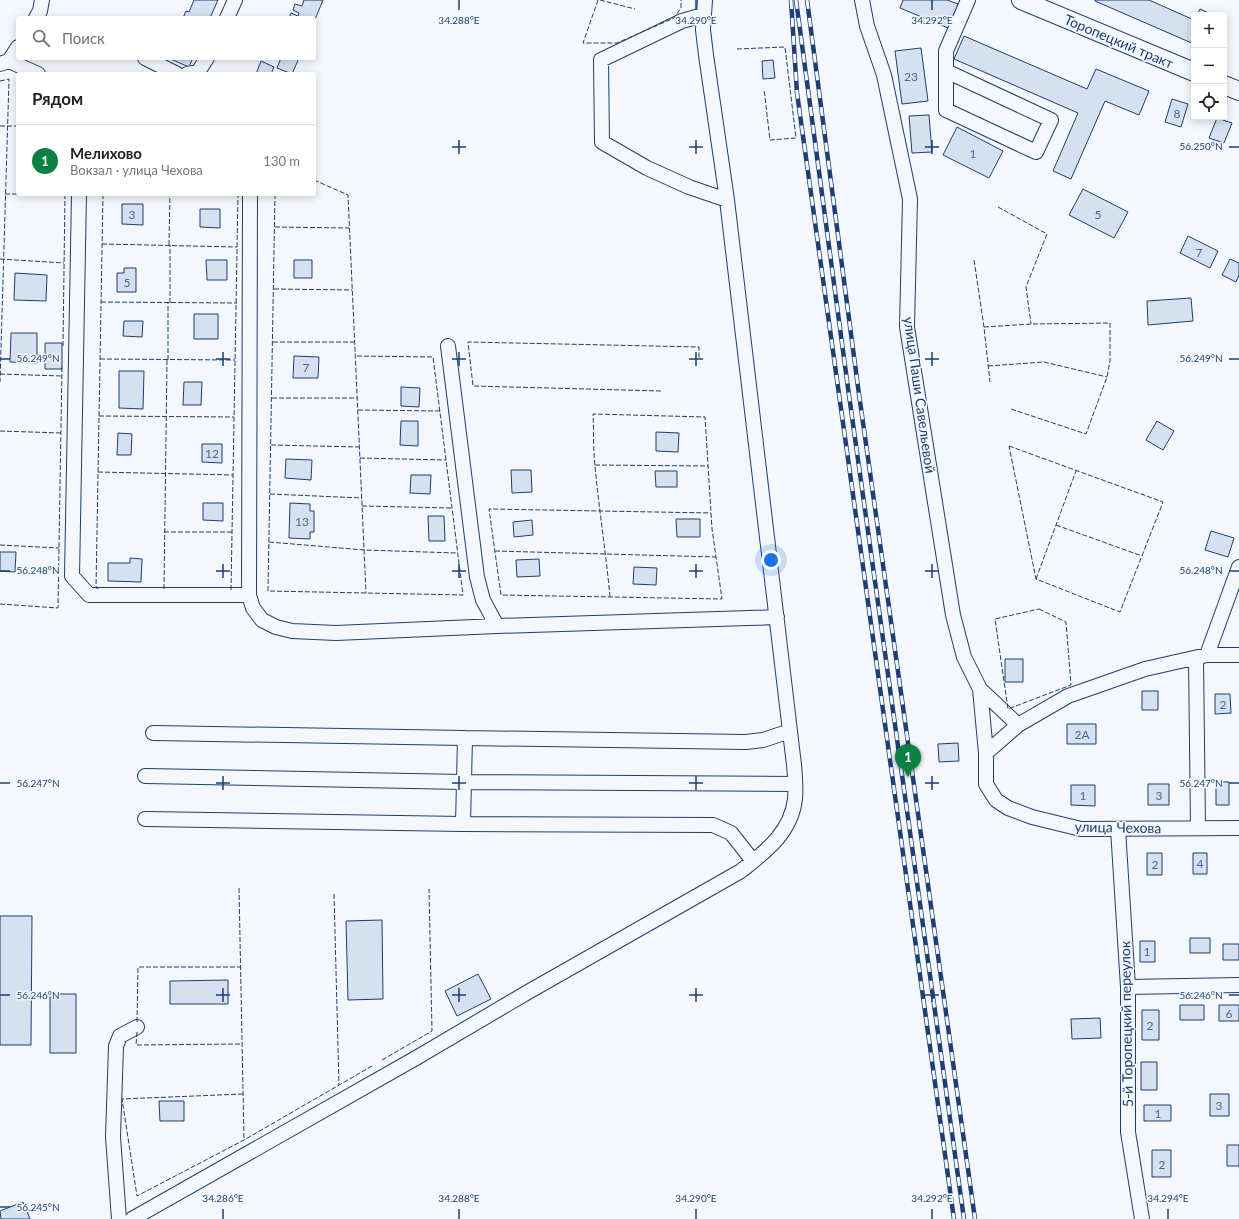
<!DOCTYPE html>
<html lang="ru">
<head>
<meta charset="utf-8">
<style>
	body { margin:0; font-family:Lato,sans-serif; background:#f2f2f2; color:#222 }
	.controls { position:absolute; right:12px; top:12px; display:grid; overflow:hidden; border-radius:4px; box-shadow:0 2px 10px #0003 }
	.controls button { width:36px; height:36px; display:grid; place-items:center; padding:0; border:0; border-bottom:1px solid #e0e0e0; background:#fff; color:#222; font:20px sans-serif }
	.you { position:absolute; left:771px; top:560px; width:14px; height:14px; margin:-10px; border:3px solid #fff; border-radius:50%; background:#1a73e8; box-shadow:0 0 0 6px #1a73e833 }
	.badge { display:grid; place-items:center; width:26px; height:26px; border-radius:50%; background:#0b8043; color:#fff; font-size:13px; font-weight:700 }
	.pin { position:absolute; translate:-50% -33px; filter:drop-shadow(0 1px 2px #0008) }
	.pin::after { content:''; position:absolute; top:21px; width:14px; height:12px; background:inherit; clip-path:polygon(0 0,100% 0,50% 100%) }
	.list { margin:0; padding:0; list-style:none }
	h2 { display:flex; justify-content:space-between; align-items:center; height:52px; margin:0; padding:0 16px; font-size:17px }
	h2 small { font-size:13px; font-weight:400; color:#767676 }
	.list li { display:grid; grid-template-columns:26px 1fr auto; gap:12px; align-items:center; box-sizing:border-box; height:72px; padding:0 16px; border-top:1px solid #e0e0e0 }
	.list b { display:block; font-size:15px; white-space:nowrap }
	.list p { margin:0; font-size:13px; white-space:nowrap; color:#767676 }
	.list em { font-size:13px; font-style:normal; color:#767676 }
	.icon { flex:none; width:22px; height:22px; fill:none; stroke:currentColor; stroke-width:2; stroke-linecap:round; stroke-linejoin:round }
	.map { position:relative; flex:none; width:1239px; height:1219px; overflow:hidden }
	.search { position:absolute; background:#fff; box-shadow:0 2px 10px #0003; left:16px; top:16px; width:300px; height:44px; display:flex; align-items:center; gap:10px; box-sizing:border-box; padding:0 14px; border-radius:4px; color:#767676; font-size:15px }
	.panel { position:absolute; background:#fff; box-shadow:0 2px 10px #0003; left:16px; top:72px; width:300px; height:124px; border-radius:4px }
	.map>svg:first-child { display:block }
	.building { fill:#d5e0f0; stroke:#1d3f73 }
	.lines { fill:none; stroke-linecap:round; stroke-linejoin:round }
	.minor-casing { stroke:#1d3f73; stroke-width:16 }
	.major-casing { stroke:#1d3f73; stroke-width:20 }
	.minor { stroke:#f4f7fb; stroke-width:14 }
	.major { stroke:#f4f7fb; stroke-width:18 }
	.rail-casing { stroke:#1d3f73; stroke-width:4.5 }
	.rail { stroke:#f4f7fb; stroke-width:3; stroke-dasharray:9; stroke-linecap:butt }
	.fence { stroke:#1d3f73; stroke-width:1; stroke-dasharray:5 2; stroke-linecap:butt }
	.ticks { fill:none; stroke:#1d3f73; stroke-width:1.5 }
	.labels { text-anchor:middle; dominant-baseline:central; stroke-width:3; stroke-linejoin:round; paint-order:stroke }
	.number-label { font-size:12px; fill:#4b6792 }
	.street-label { font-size:14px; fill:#1d3f73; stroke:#f4f7fb }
	.ticks-label { font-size:10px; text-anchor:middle; fill:#1d3f73; stroke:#f4f7fb; stroke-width:3; stroke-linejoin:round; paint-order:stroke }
</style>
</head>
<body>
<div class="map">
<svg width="1239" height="1219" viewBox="0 0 1239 1219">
	<rect width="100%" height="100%" fill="#f4f7fb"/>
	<!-- building -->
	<path class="building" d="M194,0H218L210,18H183L186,11L189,12Z
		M304,0H323L314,22V18H289L291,13L298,16L299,13L293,10L295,4L302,6Z
		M903,0H947L958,4L948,28L900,8Z
		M1095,0H1149L1194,20V44L1095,1Z
		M1200,9L1213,15H1197Z
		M964,36L1087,89L1096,69L1149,91L1139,115L1105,101L1071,179L1053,171L1078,113L954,59Z
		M921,48L928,101L902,104L895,51Z
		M168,58H193L189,67Z
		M281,58H299L292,74L277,68Z
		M773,60L775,78L763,79L762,61Z
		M261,61L274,67L271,74H256Z
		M1172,99L1188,104L1181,127L1165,122Z
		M929,115L932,152L912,153L909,116Z
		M1217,118L1232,123L1224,143L1209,138Z
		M957,127L1003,151L989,178L943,155Z
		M1083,189L1128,212L1114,238L1069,215Z
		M122,204H143V225L122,224Z
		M200,209H220V228L200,227Z
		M1188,236L1218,251L1210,268L1180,253Z
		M1230,259L1239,263V275L1236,282L1222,275Z
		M206,260H227V280H207Z
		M294,260H312V278H294Z
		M124,268H136V292H117V273H124Z
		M15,273L47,275L46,301L14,300Z
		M1191,298L1193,321L1148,325L1147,301Z
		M194,314H218V339H194Z
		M124,321H143L142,337L123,336Z
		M11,333H37V363L10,362Z
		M45,343H62V369H45Z
		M294,356L319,357L318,378H293Z
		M119,371H144L143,409L119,408Z
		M184,382H202L201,405H183Z
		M401,387L420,388L419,407L401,406Z
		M401,421H418V446L400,445Z
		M1157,421L1174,431L1163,450L1146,440Z
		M656,432L679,433L678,452L656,451Z
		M118,433L132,434L131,455H117Z
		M202,444H222V463L202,462Z
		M286,459L312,460L311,480L285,478Z
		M511,470H531L532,492L512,493Z
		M655,471H677V487H656Z
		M411,475H431L430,494L410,493Z
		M203,503H223V521L203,520Z
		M290,503L310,504V511H314V532H310V539L289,538Z
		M428,516H444L445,541H429Z
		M676,519H700V537H677Z
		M532,520L533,535L514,537L513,522Z
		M1211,531L1234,538L1228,557L1205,550Z
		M0,552H16L15,572L0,571Z
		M130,558L142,559L141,582L108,581V563H130Z
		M539,559L540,576L517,577L516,560Z
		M634,567L657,568L656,585L633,584Z
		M1005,659H1023V682H1005Z
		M1142,691H1158V710H1142Z
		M1215,694H1230L1231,713L1215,714Z
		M1067,724H1096V744H1067Z
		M958,743L959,761L939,762L938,744Z
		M1216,782H1229V805H1216Z
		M1148,784H1169V805H1148Z
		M1071,785H1095V806L1071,805Z
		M1147,853H1162V875H1147Z
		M1193,853H1207V874H1193Z
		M0,916H32L31,1045H0Z
		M382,920L383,999L348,1000L346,921Z
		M1190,938H1210V953H1190Z
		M1140,941H1155V962H1140Z
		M1223,944H1239V960H1223Z
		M478,974L491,999L457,1016L445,991Z
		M228,980V1004H170V981Z
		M50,994H76V1053H50Z
		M1180,1005H1204V1020H1180Z
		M1219,1005H1239V1021H1219Z
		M1142,1010H1159V1040H1142Z
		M1100,1018L1101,1038L1072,1039L1071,1019Z
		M1141,1062H1157V1090H1141Z
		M1210,1094H1229V1116H1210Z
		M159,1101H184V1121H160Z
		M1144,1105H1171V1121H1144Z
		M1227,1145H1239V1166H1227Z
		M1152,1150H1171V1177H1152Z
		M23,1202L30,1219H1L0,1211Z"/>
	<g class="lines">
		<!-- minor casing -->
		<g class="minor-casing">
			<path id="minor" d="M862,0L867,26L884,75L910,199L907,327L953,615L964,657L980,689L1018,725
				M703,15L682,21L601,60L602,142L647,168L689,187L727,200
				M36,18L40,11L42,0
				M227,18L235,0
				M145,58L177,74
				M9,61L38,74
				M0,64L9,61L18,47
				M946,71L1051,120L1036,152L946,110V51L968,0
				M187,74L198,72L207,58
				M79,194L72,576L89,595H249
				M250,194L249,595L253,608L262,620L276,627L292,631L336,633L497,626L777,617
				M448,346L477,577L483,600L497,626
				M1207,655L1239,567
				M1196,658L1198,828
				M980,689L986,753V784L996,800L1008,808L1032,817L1081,829L1239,828
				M153,733L465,738L746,742L763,740L790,731
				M986,753L1018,725L1068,696L1145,669L1207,655H1239
				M145,776L463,782L795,784
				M145,819L463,824L713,825L731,833L753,861
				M463,824L465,738
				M1118,829L1128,987V1132L1142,1219
				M1128,987L1239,985
				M119,1219L113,1137L116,1046L120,1036L137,1027
				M132,1219L416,1058L528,992L741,871C765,852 791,833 795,799C796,788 795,776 794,765L727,200L706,55L703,30L705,0"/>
		</g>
		<!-- major casing -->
		<g class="major-casing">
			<path id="major" d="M1021,0L1194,72
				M1224,85L1239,91"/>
		</g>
		<!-- minor -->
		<use href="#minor" class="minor"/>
		<!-- major -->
		<use href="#major" class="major"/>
		<!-- rail casing -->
		<g class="rail-casing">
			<path id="rail" d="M791,0L797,93L954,1219
				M796,0L848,388L964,1219
				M807,0L858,387L975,1219"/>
		</g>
		<!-- rail -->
		<use href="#rail" class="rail"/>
		<!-- fence -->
		<path class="fence" d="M598,0L583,43H617L674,18L681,8V0
			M600,0L635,9
			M737,49L785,47L796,138L770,140L764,89
			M0,81L9,79L0,382
			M0,126H18
			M314,180L348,195L366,593
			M5,194H18
			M22,194L65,195
			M275,194L268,591L463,595L433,357L355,356
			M998,207L1047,234L1026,287L1031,324
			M275,227L349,228
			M102,244L237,247
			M169,245L170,194
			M0,259L64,263
			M974,260L984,327L990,382
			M274,289L352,290
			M101,302L237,303
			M170,303V245
			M984,327L1031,324L1110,323V361L1107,377L1086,434L1011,409
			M273,342H354
			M63,346L65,194
			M100,359L235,360
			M168,360V303
			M988,366L1044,362L1107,377
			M0,374L62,376
			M661,391L473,386L468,342L699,347V359
			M272,398H357
			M358,410L440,411
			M99,416L234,417
			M0,431L61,433
			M271,445L359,447
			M1009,446L1163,502L1120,612L1036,579Z
			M360,458L446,460
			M595,465L708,466
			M98,472L233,475
			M270,494L362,498
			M362,506L452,508
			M1056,525L1142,556
			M164,532H232
			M269,542L364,550L457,553
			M0,545L59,548
			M495,551L716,557
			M1036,579L1076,471
			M99,588H96L103,194
			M164,589L167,360
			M231,590L238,194
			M610,597C606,553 599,510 595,466C593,449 594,431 593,414L705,417L712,529L722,599L501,595L489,509L711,513
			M0,604L58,608L62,366
			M1039,609L1066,622L1071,685L1008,709L995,619Z
			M239,888L244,1140
			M334,894L339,1085
			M137,1022L138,967H241
			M137,1032L136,1045L242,1044
			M382,1060L432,1031L429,889
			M243,1094L122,1099L137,1196L244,1140L372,1066"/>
	</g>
	<!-- ticks -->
	<path class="ticks" d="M459,0V10M696,0V10M932,0V10M459,140V154M696,140V154M932,140V154M452,147H466M689,147H703M925,147H939M1229,147H1239M223,352V366M459,352V366M696,352V366M932,352V366M0,359H10M216,359H230M452,359H466M689,359H703M925,359H939M1229,359H1239M223,564V578M459,564V578M696,564V578M932,564V578M0,571H10M216,571H230M452,571H466M689,571H703M925,571H939M1229,571H1239M223,776V790M459,776V790M696,776V790M932,776V790M0,783H10M216,783H230M452,783H466M689,783H703M925,783H939M1229,783H1239M223,988V1002M459,988V1002M696,988V1002M932,988V1002M0,995H10M216,995H230M452,995H466M689,995H703M925,995H939M1229,995H1239M0,1207H10M223,1209V1219M459,1209V1219M696,1209V1219M932,1209V1219M1168,1209V1219"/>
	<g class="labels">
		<!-- number labels -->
		<g class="number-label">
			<text x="911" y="76">23</text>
			<text x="1177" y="113">8</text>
			<text x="973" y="153">1</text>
			<text x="132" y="214">3</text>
			<text x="1098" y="214">5</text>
			<text x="1199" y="252">7</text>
			<text x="127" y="282">5</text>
			<text x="306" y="367">7</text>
			<text x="212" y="453">12</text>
			<text x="302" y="521">13</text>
			<text x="1223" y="704">2</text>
			<text x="1082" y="734">2А</text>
			<text x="1083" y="795">1</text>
			<text x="1159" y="795">3</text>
			<text x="1200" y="863">4</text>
			<text x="1155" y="864">2</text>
			<text x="1147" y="951">1</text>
			<text x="1229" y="1013">6</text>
			<text x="1150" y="1025">2</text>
			<text x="1219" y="1105">3</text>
			<text x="1158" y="1113">1</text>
			<text x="1162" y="1164">2</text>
		</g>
		<!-- street labels -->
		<g class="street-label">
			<text transform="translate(1119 41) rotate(23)">Торопецкий тракт</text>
			<text transform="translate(920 395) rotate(82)">улица Паши Савельевой</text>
			<text transform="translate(1118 827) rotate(1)">улица Чехова</text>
			<text transform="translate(1126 1024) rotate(-91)">5-й Торопецкий переулок</text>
		</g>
	</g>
	<g class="ticks-label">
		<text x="459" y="24">34.288°E</text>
		<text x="696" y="24">34.290°E</text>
		<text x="932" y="24">34.292°E</text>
		<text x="1201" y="150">56.250°N</text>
		<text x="38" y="362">56.249°N</text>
		<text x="1201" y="362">56.249°N</text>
		<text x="38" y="574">56.248°N</text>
		<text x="1201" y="574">56.248°N</text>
		<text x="38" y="787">56.247°N</text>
		<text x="1201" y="787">56.247°N</text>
		<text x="38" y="999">56.246°N</text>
		<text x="1201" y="999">56.246°N</text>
		<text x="223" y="1202">34.286°E</text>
		<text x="459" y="1202">34.288°E</text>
		<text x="696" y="1202">34.290°E</text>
		<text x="932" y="1202">34.292°E</text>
		<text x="1168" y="1202">34.294°E</text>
		<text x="38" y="1211">56.245°N</text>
	</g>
</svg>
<div class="controls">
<button>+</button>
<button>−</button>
<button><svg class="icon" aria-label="locate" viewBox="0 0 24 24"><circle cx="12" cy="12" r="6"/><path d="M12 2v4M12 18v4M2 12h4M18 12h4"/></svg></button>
</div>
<div class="you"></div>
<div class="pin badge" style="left:908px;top:777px">1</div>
<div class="search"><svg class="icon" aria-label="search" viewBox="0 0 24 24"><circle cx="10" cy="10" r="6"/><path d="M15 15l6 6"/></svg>Поиск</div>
<section class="panel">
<h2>Рядом<small></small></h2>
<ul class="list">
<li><span class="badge">1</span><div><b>Мелихово</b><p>Вокзал · улица Чехова</p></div><em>130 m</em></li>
</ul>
</section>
</div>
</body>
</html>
